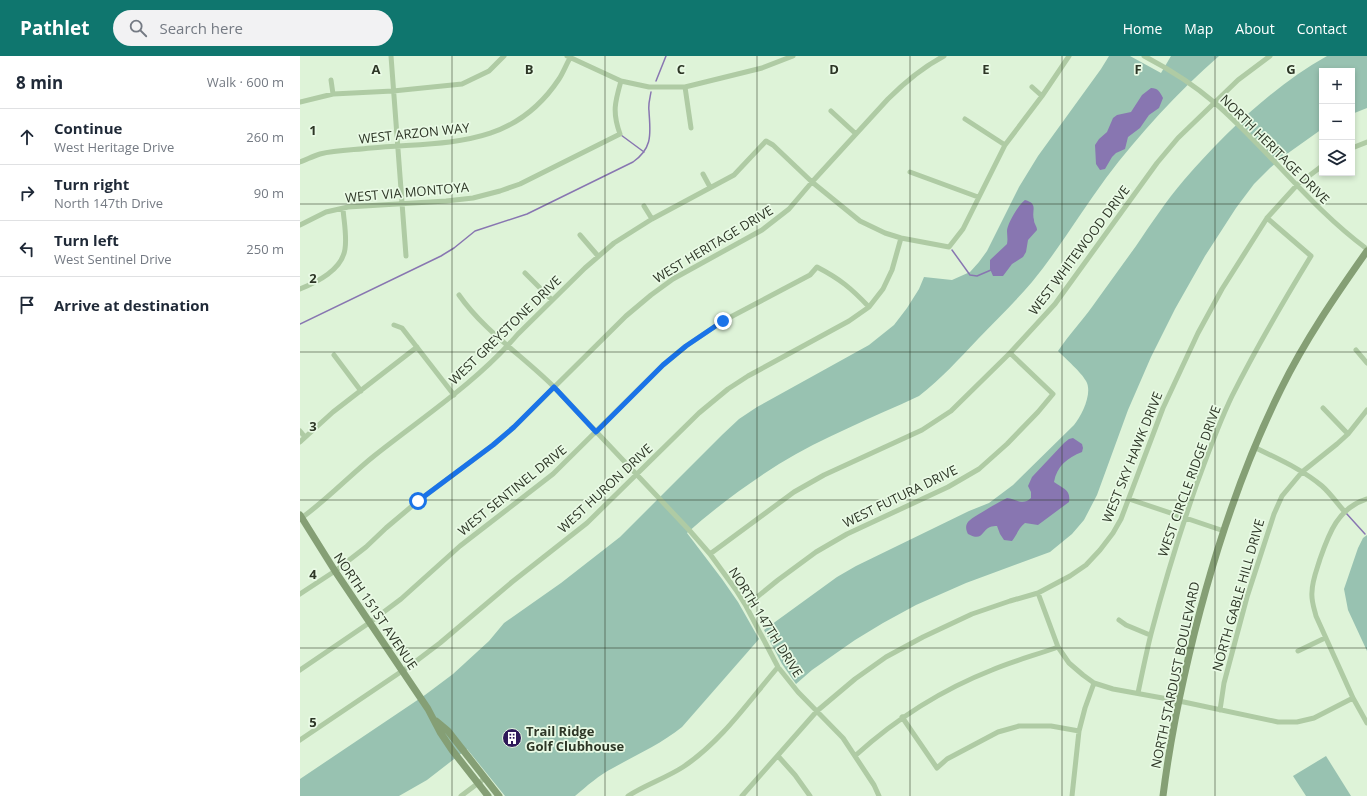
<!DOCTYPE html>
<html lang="en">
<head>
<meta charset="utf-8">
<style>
	body { margin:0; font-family:"Open Sans",sans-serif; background:#f2f2f3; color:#1f2937 }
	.controls { position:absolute; right:12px; top:12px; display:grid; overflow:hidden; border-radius:0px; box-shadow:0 2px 6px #0003 }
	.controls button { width:36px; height:36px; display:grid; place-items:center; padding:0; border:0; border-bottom:1px solid #e0e1e3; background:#fff; color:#1f2937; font:20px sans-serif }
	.stop { position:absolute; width:12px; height:12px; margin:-9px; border:3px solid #1a73e8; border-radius:50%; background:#fff }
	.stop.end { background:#1a73e8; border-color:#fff; box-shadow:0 1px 4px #0008 }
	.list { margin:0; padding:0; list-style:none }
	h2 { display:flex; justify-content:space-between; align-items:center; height:52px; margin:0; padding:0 16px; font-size:17px }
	h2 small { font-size:13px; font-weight:400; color:#747a83 }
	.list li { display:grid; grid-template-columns:26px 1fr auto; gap:12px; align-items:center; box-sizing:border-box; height:56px; padding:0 16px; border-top:1px solid #e0e1e3 }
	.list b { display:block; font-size:15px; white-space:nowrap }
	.list p { margin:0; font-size:13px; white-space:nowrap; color:#747a83 }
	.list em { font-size:13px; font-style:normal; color:#747a83 }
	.icon { flex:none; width:22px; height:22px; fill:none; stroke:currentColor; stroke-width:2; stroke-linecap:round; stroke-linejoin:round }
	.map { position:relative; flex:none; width:1067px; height:740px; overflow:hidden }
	header { display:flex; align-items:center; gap:24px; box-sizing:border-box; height:56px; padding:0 20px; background:#0f766e; color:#fff }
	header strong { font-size:19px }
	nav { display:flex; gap:22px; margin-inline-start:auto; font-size:14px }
	.search { width:280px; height:36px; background:#f2f2f3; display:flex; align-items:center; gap:10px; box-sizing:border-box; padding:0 14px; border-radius:22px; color:#747a83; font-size:15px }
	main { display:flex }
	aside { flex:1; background:#fff }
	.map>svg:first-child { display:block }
	.green { fill:#98c2b1 }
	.water { fill:#8876b1 }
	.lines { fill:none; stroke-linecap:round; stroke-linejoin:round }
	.stream { stroke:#8876b1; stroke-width:1.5 }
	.street { stroke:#afcba4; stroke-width:5 }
	.secondary { stroke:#859f75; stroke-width:7 }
	.route { stroke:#1a73e8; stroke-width:5 }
	.grid { fill:none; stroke:#2d3626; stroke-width:1; stroke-opacity:0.55 }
	.labels { text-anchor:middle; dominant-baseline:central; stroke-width:3.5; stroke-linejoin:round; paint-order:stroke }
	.street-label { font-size:13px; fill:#2d3626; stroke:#e9fae5 }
	.poi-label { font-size:13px; font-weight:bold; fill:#2d3626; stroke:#e9fae5; text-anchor:start }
	.grid-label { font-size:13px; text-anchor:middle; font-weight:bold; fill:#2d3626; stroke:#e9fae5; stroke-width:3.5; stroke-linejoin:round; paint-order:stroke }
</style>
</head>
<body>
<header>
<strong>Pathlet</strong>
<div class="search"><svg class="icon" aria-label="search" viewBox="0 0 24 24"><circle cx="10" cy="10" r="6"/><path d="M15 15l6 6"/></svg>Search here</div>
<nav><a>Home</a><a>Map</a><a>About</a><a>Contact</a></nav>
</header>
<main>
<aside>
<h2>8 min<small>Walk · 600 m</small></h2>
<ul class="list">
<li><svg class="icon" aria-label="ahead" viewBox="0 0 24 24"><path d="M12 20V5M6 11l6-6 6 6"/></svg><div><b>Continue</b><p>West Heritage Drive</p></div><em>260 m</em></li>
<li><svg class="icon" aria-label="right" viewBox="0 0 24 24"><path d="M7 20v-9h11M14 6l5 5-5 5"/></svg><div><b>Turn right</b><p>North 147th Drive</p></div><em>90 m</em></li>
<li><svg class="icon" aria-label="left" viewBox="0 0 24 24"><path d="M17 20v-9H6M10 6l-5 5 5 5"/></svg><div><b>Turn left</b><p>West Sentinel Drive</p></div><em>250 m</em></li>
<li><svg class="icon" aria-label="arrive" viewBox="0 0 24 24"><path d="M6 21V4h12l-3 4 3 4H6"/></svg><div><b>Arrive at destination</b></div></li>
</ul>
</aside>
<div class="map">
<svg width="1067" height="740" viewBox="0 0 1067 740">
	<rect width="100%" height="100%" fill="#def3d8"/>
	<!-- green -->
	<path class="green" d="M809,0H830L861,17L871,0H919C877,37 840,77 806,122C781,156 759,193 732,226C715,246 696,264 678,283C659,303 641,323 619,340C572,362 523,381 479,408C447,428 415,452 387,477L422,523L438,546L459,583L382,671C361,688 336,699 313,712C299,719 287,730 275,740H205L167,693L127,724L99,740H0V723L125,639L153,618L189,585L204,567L261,527L320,481L422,379L439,363L457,351L569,289L594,269L607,252L619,233L624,221L652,224L670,216L679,206L687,195L719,131L738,100L801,13Z
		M1027,0H1067V52L1052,58V15H1022V73L984,100L970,112L954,128L936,152L905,200L875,253L851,301L828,354L797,439L784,464L772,478L750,496L666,527L616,549L583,567L555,584L512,614L496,628L482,608L464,574L537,521L556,510L669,455L689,447L713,429L774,369C782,359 793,337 786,325C782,317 765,302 758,295C770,277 785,262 797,244C810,226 823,208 836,190C851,168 866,145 884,124C925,77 972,31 1027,0Z
		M1067,479V595L1048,554L1044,533L1058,492L1063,482Z
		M1026,700L1051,740H1006L993,720Z"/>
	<!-- water -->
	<path class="water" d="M851,32C858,32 860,36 863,42L859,52L849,59L840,72L828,81L825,93L816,97L812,101L805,113L800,114L796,108L795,89L799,83L807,76L813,62L817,59L831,56L842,39Z
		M725,144C739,148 731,154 734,164C734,168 737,170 737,174L728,184L726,196L723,201L712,208L703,220H693L690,213V204L707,188C708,183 707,179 707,175C707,168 719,148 725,144Z
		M773,382L782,388L783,392L782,396C767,402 757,410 754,426C763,433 771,433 769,446L738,469L725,467C719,471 717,479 712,485L704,484L700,478L697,470C695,470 692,470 690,471C681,475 683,486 668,478C666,474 665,470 668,466C669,463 701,445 707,442C716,443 723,450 731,442V436L728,430L732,421L764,387L769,383Z"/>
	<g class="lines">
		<!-- stream -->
		<path class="stream" d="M356,25L366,0
			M321,79L344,96
			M652,194L670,219L677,220L691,214
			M0,268L141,200L154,192L175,175L227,158L333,106C354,91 350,76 349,55C348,48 350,42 351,36
			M1046,457L1065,478"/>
		<!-- street -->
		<path class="street" d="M91,0L106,200
			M267,0L321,25L349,31H385L462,12L493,0
			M844,0C869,13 894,29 915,47C968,93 1010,151 1067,193
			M31,24L33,38
			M385,31L391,72
			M732,31L742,40
			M0,46L33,38L93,35L162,28L189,15L204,0
			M531,55L556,78
			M665,63L705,89
			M1052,92L1067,86
			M0,106C6,104 13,100 20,98C36,94 54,94 71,92C145,85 212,94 259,23C263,17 266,9 270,2
			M610,116L678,141
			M403,118L410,131
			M344,150L352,163
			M0,169L26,156L48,151L146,145L173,142L200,135L220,128L320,78C312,56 315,46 321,25
			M280,179L298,200
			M225,217L252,244
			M0,233C17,226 42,214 45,193C47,180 44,166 43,153
			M159,239C184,275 223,300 254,331L390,475L410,498L436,534L446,550L478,611L498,636L543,682L574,729L579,740
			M94,269L102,272L154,339
			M1056,294L1067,307
			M34,299L61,335
			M1023,352L1048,378
			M0,375L5,381
			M0,386L33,356L117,291
			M954,391C978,403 1002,413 1022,430C1030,437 1037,447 1044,455
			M829,443L924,475
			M1067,443C1038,452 1029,477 1020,503C1017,513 1012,525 1012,536C1011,544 1014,552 1016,560L1053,642L1067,667
			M0,463C27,444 49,420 74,400C123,361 177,326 218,278L285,212L314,187L352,163L434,119L466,85L473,89L512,126L560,165L585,177L601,182L649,191L663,173L705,89L742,40L769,0
			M410,498L494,436L524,419L622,374L651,355L710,297L755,248L857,107L878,82L938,24L970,0
			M738,537L758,591L769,607L783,619L794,627L813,633L879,645L978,666H997L1014,662L1053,642
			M0,538L35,515L66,491L86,472L118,445L193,389L214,371L326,260L351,239L373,223L462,174L489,153L512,126L588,43C605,26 623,11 644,0
			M446,550L478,524L516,496L547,478L648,431L679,413L707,388L738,356L753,338L710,297
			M819,564L826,569L850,579
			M998,595L1025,582
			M0,614L69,567L101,543L160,490L253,418L363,309L386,290L423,265L510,219L517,211C540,223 551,232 569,251
			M838,637C842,618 846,598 851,578C864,528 879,479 896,430C907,400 918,369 932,340C956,292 983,246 1011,200L967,162
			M920,654L924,627L947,541L974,458L982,440L1002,416L1037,388L1048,378L1067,354
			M602,661L637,712L647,703L698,676L719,670H751L779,675
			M0,684L111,609L140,587L212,526L287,467L399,357L428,333L448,320L549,265L569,251L583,233L592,214L601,182
			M556,699C596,663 641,634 692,614C713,605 736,599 758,591
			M478,700L495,719L510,740
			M161,740L185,722
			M328,740C345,729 366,722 383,711C421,686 449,645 478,611
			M442,740L517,655L555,623L586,601L623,581L672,558L710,545L738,537L770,520L786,509L800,494L813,477L821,463L863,352L898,277L922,233L967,162L997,129L1022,110
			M772,740L779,675L785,652L794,627"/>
		<!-- secondary -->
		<path class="secondary" d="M0,459L35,515L128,653L140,676L152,694L188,740
			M136,665L148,675L199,740
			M863,740C868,700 875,661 884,621C906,522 936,424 981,333C1005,284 1036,239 1067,195"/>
	</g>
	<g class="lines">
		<!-- route -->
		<path class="route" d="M118,445L193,389L214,371L254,331L296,376L363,309L386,290L423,265"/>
	</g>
	<!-- grid -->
	<path class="grid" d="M152,0V740M305,0V740M457,0V740M610,0V740M762,0V740M915,0V740M0,148H1067M0,296H1067M0,444H1067M0,592H1067"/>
	<!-- icons -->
	<defs>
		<g id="building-disc" transform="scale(1)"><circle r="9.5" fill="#2e1959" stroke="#e9fae5"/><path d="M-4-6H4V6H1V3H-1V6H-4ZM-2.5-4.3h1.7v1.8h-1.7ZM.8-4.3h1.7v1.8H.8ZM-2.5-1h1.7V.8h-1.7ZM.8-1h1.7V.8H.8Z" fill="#fff"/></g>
	</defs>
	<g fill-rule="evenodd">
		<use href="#building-disc" x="212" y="682"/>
	</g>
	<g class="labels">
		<!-- street labels -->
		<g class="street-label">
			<text transform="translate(114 77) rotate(-6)">WEST ARZON WAY</text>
			<text transform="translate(975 93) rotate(45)">NORTH HERITAGE DRIVE</text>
			<text transform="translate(107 136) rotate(-5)">WEST VIA MONTOYA</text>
			<text transform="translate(413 188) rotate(-31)">WEST HERITAGE DRIVE</text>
			<text transform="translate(779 194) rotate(-53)">WEST WHITEWOOD DRIVE</text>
			<text transform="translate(205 274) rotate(-44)">WEST GREYSTONE DRIVE</text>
			<text transform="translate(832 401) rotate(-68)">WEST SKY HAWK DRIVE</text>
			<text transform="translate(889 425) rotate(-70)">WEST CIRCLE RIDGE DRIVE</text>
			<text transform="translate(305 432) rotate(-43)">WEST HURON DRIVE</text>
			<text transform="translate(212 434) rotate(-39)">WEST SENTINEL DRIVE</text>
			<text transform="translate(600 440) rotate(-26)">WEST FUTURA DRIVE</text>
			<text transform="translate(938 539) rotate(-74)">NORTH GABLE HILL DRIVE</text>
			<text transform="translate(76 555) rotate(56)">NORTH 151ST AVENUE</text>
			<text transform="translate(466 566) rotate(58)">NORTH 147TH DRIVE</text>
			<text transform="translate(875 619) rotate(-78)">NORTH STARDUST BOULEVARD</text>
		</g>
		<!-- poi labels -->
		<g class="poi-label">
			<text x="226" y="675">Trail Ridge<tspan x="226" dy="15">Golf Clubhouse</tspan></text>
		</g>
	</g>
	<g class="grid-label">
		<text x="76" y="18">A</text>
		<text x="229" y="18">B</text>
		<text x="381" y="18">C</text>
		<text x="534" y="18">D</text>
		<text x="686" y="18">E</text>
		<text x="838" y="18">F</text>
		<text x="991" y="18">G</text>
		<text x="13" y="79">1</text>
		<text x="13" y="227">2</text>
		<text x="13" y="375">3</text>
		<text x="13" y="523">4</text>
		<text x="13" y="671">5</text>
	</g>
</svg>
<div class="controls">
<button>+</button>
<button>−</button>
<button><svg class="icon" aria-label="layers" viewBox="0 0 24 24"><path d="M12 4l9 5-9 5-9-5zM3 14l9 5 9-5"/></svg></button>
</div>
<div class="stop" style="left:118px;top:445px"></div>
<div class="stop end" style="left:423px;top:265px"></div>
</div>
</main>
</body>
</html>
